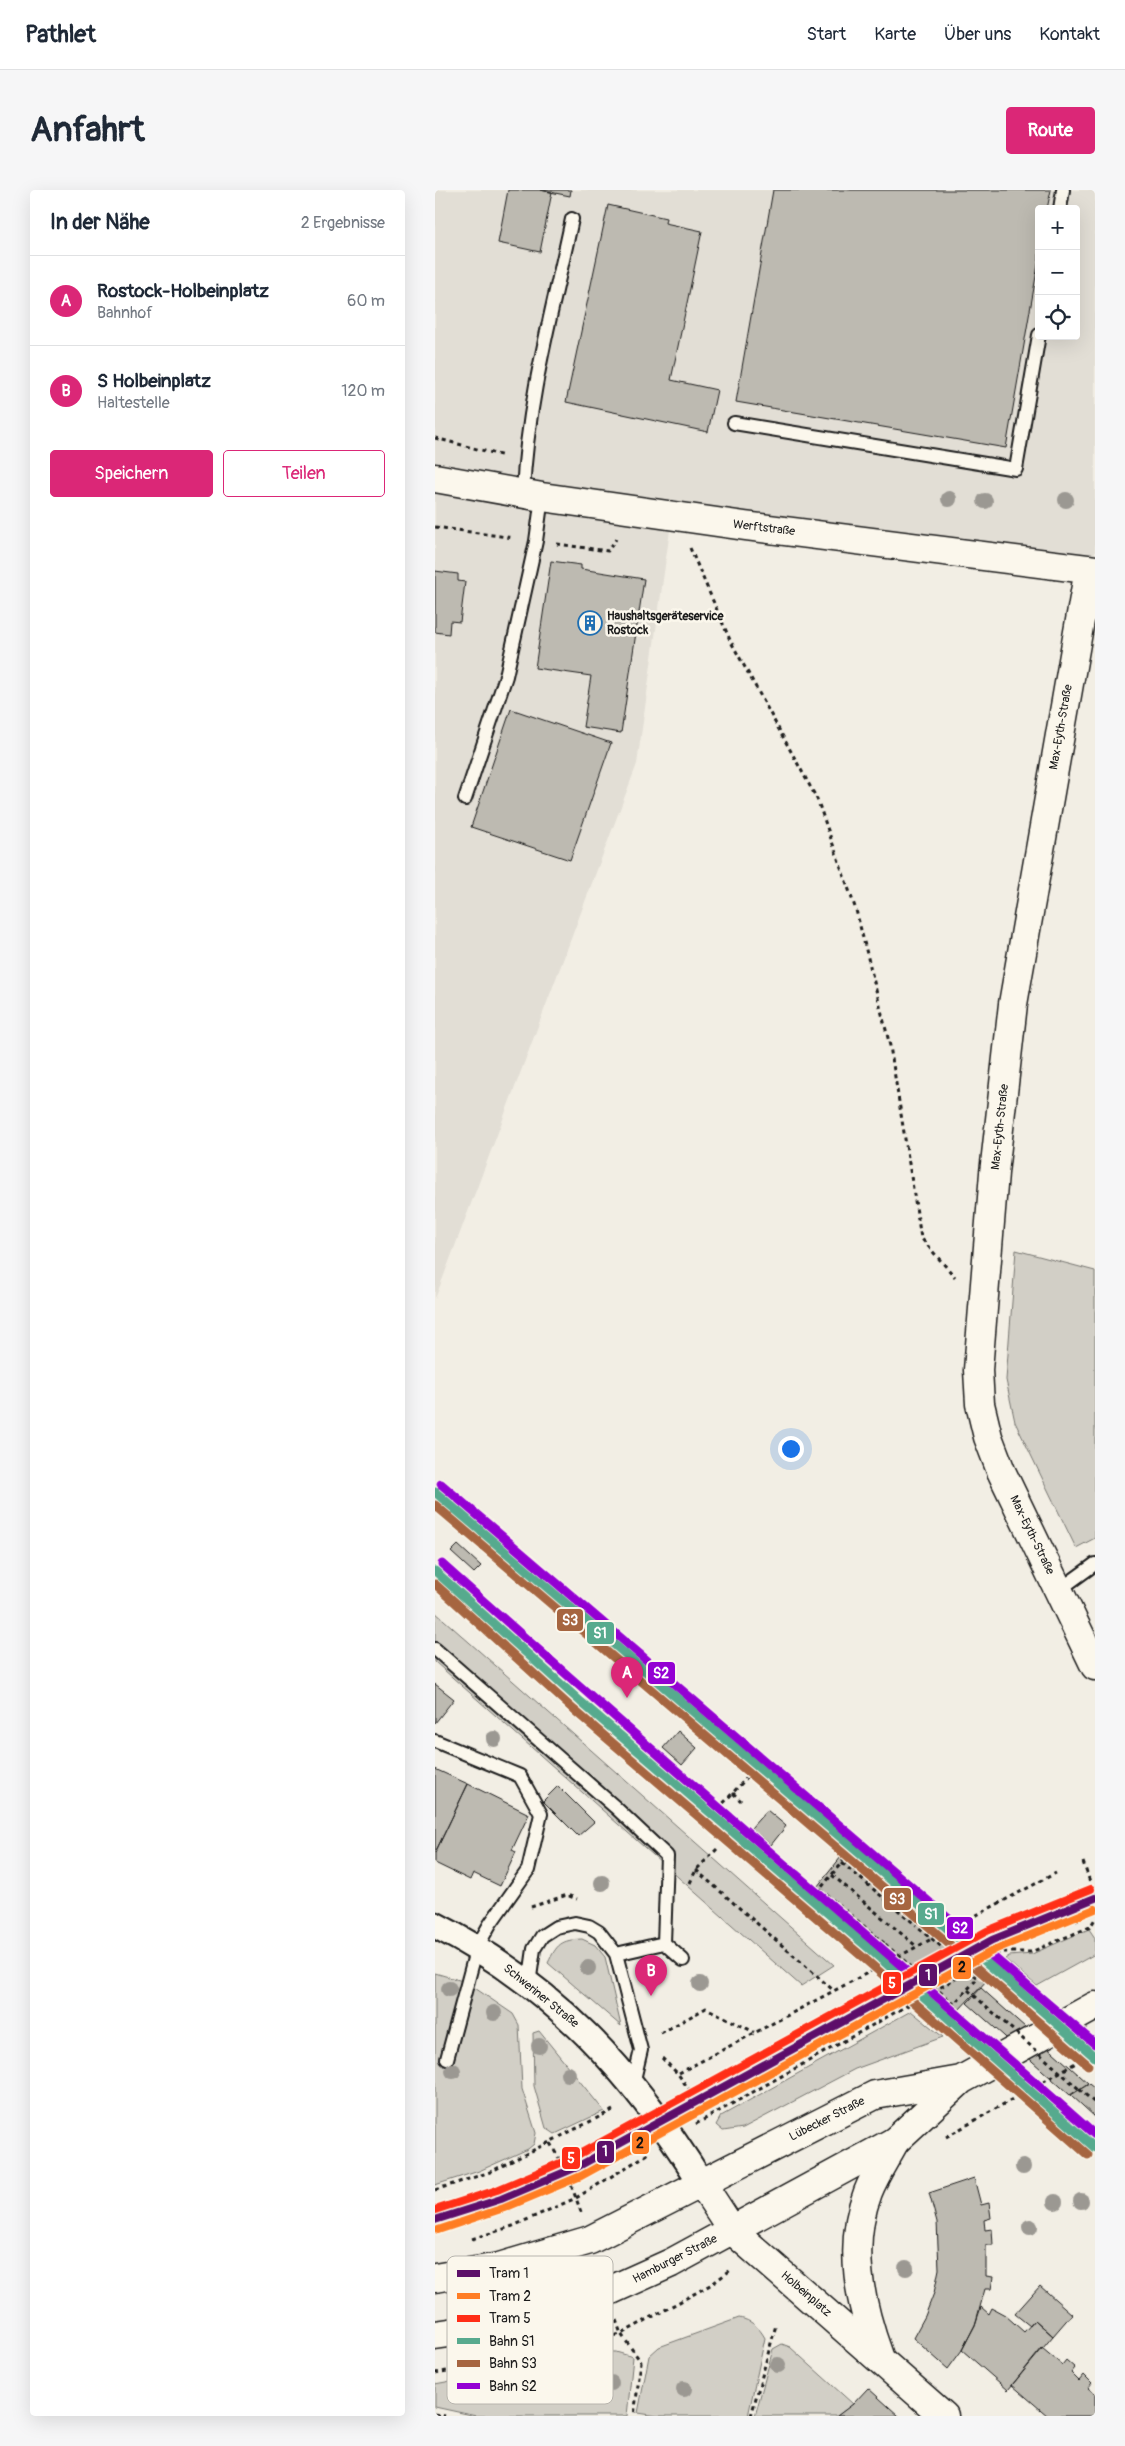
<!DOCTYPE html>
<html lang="de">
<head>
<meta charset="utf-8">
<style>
	body { margin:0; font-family:Pangolin,sans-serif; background:#f6f6f7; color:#1f2937 }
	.controls { position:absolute; right:15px; top:15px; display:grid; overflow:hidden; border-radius:5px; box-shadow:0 5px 20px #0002 }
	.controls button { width:45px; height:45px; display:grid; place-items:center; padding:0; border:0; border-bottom:1px solid #e0e1e3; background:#fff; color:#1f2937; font:25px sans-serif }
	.you { position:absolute; left:355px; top:1258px; width:18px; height:18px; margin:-12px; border:4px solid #fff; border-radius:50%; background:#1a73e8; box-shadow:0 0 0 8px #1a73e833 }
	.badge { display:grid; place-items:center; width:32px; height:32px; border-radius:50%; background:#db2777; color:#fff; font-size:16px; font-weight:700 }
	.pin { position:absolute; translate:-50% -41px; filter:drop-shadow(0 1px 2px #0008) }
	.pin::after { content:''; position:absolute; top:26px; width:18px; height:15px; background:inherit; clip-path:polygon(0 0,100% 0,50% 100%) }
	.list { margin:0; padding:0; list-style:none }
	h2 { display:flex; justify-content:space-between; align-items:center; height:65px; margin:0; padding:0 20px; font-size:21px }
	h2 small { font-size:16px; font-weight:400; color:#747a83 }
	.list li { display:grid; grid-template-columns:32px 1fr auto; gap:15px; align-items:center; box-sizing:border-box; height:90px; padding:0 20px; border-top:1px solid #e0e1e3 }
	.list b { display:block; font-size:19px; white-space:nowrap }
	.list p { margin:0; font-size:16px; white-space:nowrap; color:#747a83 }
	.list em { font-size:16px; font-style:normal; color:#747a83 }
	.actions { display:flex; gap:10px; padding:15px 20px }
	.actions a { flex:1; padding:11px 0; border:1px solid #db2777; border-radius:5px; text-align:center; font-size:18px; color:#db2777 }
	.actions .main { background:#db2777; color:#fff }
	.icon { flex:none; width:28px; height:28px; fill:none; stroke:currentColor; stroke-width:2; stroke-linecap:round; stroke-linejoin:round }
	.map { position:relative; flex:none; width:660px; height:2226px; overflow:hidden; border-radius:5px }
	header { display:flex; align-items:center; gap:30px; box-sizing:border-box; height:70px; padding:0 25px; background:#fff; border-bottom:1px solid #e0e1e3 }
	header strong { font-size:24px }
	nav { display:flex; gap:28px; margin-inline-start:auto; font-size:18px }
	.intro { display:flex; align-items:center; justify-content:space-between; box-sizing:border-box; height:120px; padding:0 30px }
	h1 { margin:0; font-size:35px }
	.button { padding:12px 22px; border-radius:5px; background:#db2777; color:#fff; font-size:18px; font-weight:700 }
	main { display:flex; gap:30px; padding:0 30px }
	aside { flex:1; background:#fff; border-radius:5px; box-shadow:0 5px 20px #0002 }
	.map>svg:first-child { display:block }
	.built { fill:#e2ded5; fill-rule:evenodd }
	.green { fill:#d2cfc6; stroke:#777671 }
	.building { fill:#bdbab1; stroke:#1c1c1c }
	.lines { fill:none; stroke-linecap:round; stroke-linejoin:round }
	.service-casing { stroke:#1c1c1c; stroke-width:16 }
	.minor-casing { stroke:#1c1c1c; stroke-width:29 }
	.tertiary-casing { stroke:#1c1c1c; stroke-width:31 }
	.primary-casing { stroke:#1c1c1c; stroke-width:31 }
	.path { stroke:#1c1c1c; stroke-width:3; stroke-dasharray:4 4; stroke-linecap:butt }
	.service { stroke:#fbf7ec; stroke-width:12 }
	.minor { stroke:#fbf7ec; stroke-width:25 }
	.tertiary { stroke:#fbf7ec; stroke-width:28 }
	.primary { stroke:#fbf7ec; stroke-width:28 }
	.path-bridge { stroke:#1c1c1c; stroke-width:3; stroke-dasharray:4 4; stroke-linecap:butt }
	.rail-1-casing { stroke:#fbf7ec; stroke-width:12 }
	.rail-2-casing { stroke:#fbf7ec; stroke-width:12 }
	.rail-3-casing { stroke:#fbf7ec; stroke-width:12 }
	.rail-1 { stroke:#57aa8e; stroke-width:9 }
	.rail-2 { stroke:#a66540; stroke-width:9 }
	.rail-3 { stroke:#9400d3; stroke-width:9 }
	.tram-1-casing { stroke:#fbf7ec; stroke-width:11 }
	.tram-2-casing { stroke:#fbf7ec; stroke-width:11 }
	.tram-3-casing { stroke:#fbf7ec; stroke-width:11 }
	.tram-1 { stroke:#5d106a; stroke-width:8 }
	.tram-2 { stroke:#ff7d24; stroke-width:8 }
	.tram-3 { stroke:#ff2e17; stroke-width:8 }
	.tree { fill:#9b9892 }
	.labels { text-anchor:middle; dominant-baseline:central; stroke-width:5; stroke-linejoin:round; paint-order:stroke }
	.street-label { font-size:12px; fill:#1c1c1c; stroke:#fbf7ec }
	.poi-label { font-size:12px; font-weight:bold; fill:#1c1c1c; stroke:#fbf7ec; text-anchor:start }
	.key { fill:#fbf7ec; stroke:#b8b5ae; stroke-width:1 }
	.key-label { font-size:14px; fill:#1c1c1c }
	.line-badge { stroke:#fbf7ec; stroke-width:2 }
	.badge-label { font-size:14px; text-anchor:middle; font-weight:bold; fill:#fff }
	.pale-badge-label { font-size:14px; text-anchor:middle; font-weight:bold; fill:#111 }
</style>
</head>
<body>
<header>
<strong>Pathlet</strong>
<nav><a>Start</a><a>Karte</a><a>Über uns</a><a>Kontakt</a></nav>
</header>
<div class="intro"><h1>Anfahrt</h1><a class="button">Route</a></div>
<main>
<aside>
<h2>In der Nähe<small>2 Ergebnisse</small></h2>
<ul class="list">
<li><span class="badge">A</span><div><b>Rostock-Holbeinplatz</b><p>Bahnhof</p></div><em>60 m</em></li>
<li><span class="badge">B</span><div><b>S Holbeinplatz</b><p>Haltestelle</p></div><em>120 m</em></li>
</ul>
<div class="actions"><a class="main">Speichern</a><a>Teilen</a></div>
</aside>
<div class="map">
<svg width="660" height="2226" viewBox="0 0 660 2226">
	<rect width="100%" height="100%" fill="#f2eee4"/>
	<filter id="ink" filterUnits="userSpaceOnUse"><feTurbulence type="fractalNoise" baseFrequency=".02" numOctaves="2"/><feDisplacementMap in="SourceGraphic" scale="10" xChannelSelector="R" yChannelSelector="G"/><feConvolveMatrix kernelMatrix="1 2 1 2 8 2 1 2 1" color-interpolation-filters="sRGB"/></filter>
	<g filter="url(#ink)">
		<!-- built -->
		<path class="built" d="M0,0H660V380L237,326L202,574L0,1109ZM604,19H641V146H604Z"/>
		<!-- green -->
		<path class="green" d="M581,1060L660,1081V1348L641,1358L580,1232L571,1190Z
			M0,1422L399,1775L366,1796L0,1472Z
			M654,1739L660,1748V1764L602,1796L570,1769L574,1766L597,1764Z
			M147,1749L160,1755L170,1767L186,1836L113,1773C122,1754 126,1750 147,1749Z
			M0,1783L31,1792L78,1824L84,1835L87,1899L101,1943L99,1954L93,1959L44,1981L0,1995Z
			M476,1821L508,1847L420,1879L308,1938L288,1941L281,1935L286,1926Z
			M104,1841L169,1921L120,1944L111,1938L99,1896L98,1843Z
			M304,2128C316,2130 324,2137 330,2148L313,2226H223L203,2223L214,2166L224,2157Z
			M347,2154L355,2157L418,2214L402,2226H320L338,2159Z
			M148,2161L181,2162L198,2167L192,2226H41L0,2217V2194L86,2178Z"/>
		<!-- building -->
		<path class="building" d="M73,0H105L117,2L105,62L63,53Z
			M105,0H136L135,6Z
			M338,0H616L612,19H604V69L571,258L301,212Z
			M173,15L231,28L230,33L267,41L236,190L282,200L273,242L131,212Z
			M116,371L146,375V379L209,389L186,543L148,537L156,486L100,478Z
			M0,381L23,384V391L30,392L25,432L15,431L14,444L0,442Z
			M76,519L176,553L135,670L36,637Z
			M23,1355L46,1376L39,1383L16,1362Z
			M0,1494L19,1509L0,1533Z
			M243,1541L262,1558L247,1575L228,1558Z
			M0,1579L33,1594L0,1663Z
			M33,1594L94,1624L77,1660L81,1662L65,1696L38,1683L35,1690L0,1673V1663Z
			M123,1596L159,1632L143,1646L108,1611Z
			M332,1620L351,1636L336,1655L316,1638Z
			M410,1662L556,1786L521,1823L378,1702Z
			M546,1798L653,1893L635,1905L532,1813Z
			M654,1894L660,1899V1927L636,1905Z
			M539,1988L546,2015L554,2013L556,2028L549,2030L550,2040L557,2039L558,2055H551V2086L558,2087L556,2099H550L540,2135L527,2160L513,2179L478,2148L490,2126L499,2103L504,2079L502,2032L494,2003Z
			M605,2096L637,2124L618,2146L600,2130L595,2136L580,2124Z
			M546,2117L554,2124L557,2118L570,2125L589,2142L600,2130L618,2146L573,2200L527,2160L540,2135Z
			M607,2158L627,2175L631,2170L640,2178L636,2183L644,2191L649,2185L657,2193L653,2198L660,2204V2226H613L577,2195Z
			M433,2198L464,2226H402L418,2214Z"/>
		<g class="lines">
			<!-- service casing -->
			<g class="service-casing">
				<path id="service" d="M625,19L628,0
					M299,233L581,279L604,145
					M88,303C92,210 118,119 137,29
					M30,609L71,486L101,351L107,307
					M624,1400L660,1374
					M0,1459L180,1617L232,1666L229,1753
					M0,1551L85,1586L106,1624L93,1680L55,1734L42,1757L12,1869
					M181,1764L229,1753L248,1770
					M94,1794L99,1759L107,1746L121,1737L140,1733L154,1736L164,1742L181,1764L206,1860L198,1894"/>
			</g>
			<!-- minor casing -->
			<g class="minor-casing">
				<path id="minor" d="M0,1735C119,1796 197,1881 267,1994"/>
			</g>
			<!-- tertiary casing -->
			<g class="tertiary-casing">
				<path id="tertiary" d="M0,288L107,307L310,336L660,380
					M654,379L578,814L559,983L543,1180L545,1214L553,1247L566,1281L660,1476
					M297,2040L509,2226
					M444,2166C425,2114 412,2056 433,2002C440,1984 451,1968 460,1951"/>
			</g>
			<!-- primary casing -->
			<g class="primary-casing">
				<path id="primary" d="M267,1994L297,2040
					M0,2088L64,2077L155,2050L440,1905L526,1890
					M0,2145L49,2138L94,2128L154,2110L236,2073L460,1951L526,1890L660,1816"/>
			</g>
			<!-- path -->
			<path class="path" d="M0,248L69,266
				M0,337L79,348
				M122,354L173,361L181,349
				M255,358L295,450L382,609L421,720L455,856L486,1048L520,1087
				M298,1603L306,1611
				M283,1619L316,1583
				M648,1672L660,1706
				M407,1673L481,1735
				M261,1680L398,1800
				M397,1685L481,1756
				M255,1693L261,1680L282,1659
				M385,1699L450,1754
				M382,1703L412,1666
				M96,1717L132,1705L142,1709
				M638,1721L644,1735
				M641,1728L660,1722
				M417,1834L558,1756L650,1717
				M226,1843L271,1818L319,1842
				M227,1868L243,1884L269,1921L425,1833
				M244,1883L621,1683
				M644,1899L660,1913
				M261,1934L568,1762H596L655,1737L660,1729
				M511,1947L660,1862
				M115,1953L131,1981L146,2022
				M0,2000L55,1982L178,1920
				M37,2049L78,2036L141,2008L213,1964
				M181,2130L186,2144L206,2172L199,2226
				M0,2183L92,2168L186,2144L277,2094L297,2079
				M0,2224L10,2226
				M316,2226L341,2135"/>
			<!-- service -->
			<use href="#service" class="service"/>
			<!-- minor -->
			<use href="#minor" class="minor"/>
			<!-- tertiary -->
			<use href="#tertiary" class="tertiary"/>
			<!-- primary -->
			<use href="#primary" class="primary"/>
			<!-- path-bridge -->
			<path class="path-bridge" d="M450,1754L519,1814L543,1788L481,1735
				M533,1800L644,1899"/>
			<!-- rail-1 casing -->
			<g class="rail-1-casing">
				<path id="rail-1" d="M0,1302L498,1726L660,1867
					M0,1381L146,1512L437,1761L660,1958"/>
			</g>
			<!-- rail-2 casing -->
			<g class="rail-2-casing">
				<path id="rail-2" d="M0,1315L491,1734L653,1875
					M0,1394L139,1520L430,1769L653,1965"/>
			</g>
			<!-- rail-3 casing -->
			<g class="rail-3-casing">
				<path id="rail-3" d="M6,1294L660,1854
					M7,1374C222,1567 443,1753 660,1945"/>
			</g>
			<!-- rail-1 -->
			<use href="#rail-1" class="rail-1"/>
			<!-- rail-2 -->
			<use href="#rail-2" class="rail-2"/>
			<!-- rail-3 -->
			<use href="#rail-3" class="rail-3"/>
			<!-- tram-1 casing -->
			<g class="tram-1-casing">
				<path id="tram-1" d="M0,2030L66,2009L142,1977L557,1750L660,1708"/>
			</g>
			<!-- tram-2 casing -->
			<g class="tram-2-casing">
				<path id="tram-2" d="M3,2040L69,2018L146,1986L561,1759L660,1719"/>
			</g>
			<!-- tram-3 casing -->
			<g class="tram-3-casing">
				<path id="tram-3" d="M0,2020L62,2000L137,1968L552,1741L656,1699"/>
			</g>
			<!-- tram-1 -->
			<use href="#tram-1" class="tram-1"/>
			<!-- tram-2 -->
			<use href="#tram-2" class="tram-2"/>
			<!-- tram-3 -->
			<use href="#tram-3" class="tram-3"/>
		</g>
		<!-- trees -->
		<g class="tree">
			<circle cx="514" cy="309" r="8"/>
			<circle cx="631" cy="310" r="8"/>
			<circle cx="550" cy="311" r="8"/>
			<circle cx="59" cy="1549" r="8"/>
			<circle cx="167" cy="1693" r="8"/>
			<circle cx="153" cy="1778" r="8"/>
			<circle cx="265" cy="1794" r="8"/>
			<circle cx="14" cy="1799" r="8"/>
			<circle cx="59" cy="1823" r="8"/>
			<circle cx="104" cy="1856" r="8"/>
			<circle cx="18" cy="1881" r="8"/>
			<circle cx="133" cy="1884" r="8"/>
			<circle cx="588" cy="1977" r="8"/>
			<circle cx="646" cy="2011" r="8"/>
			<circle cx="620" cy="2012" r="8"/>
			<circle cx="595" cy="2037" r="8"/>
			<circle cx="471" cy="2078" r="8"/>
			<circle cx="343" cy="2175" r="8"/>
			<circle cx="176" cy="2193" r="8"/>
			<circle cx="249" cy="2199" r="8"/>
		</g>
	</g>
	<!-- icons -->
	<defs>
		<g id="building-ring" transform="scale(1.25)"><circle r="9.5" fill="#fbf7ec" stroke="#1f6fb2" stroke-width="1.5"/><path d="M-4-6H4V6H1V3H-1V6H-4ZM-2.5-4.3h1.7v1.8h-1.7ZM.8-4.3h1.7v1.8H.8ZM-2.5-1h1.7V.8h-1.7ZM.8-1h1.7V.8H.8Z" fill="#1f6fb2"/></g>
	</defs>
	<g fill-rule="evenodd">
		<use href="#building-ring" x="155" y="433"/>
	</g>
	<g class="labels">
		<!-- street labels -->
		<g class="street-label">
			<text transform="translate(329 338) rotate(7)">Werftstraße</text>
			<text transform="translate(626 537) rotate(-80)">Max-Eyth-Straße</text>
			<text transform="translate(565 937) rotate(-84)">Max-Eyth-Straße</text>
			<text transform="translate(597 1345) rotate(64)">Max-Eyth-Straße</text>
			<text transform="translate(106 1806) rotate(39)">Schweriner Straße</text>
			<text transform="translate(392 1929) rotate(-27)">Lübecker Straße</text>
			<text transform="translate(240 2069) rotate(-27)">Hamburger Straße</text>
			<text transform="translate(371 2104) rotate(41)">Holbeinplatz</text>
		</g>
		<!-- poi labels -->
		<g class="poi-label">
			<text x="172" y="426">Haushaltsgeräteservice<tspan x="172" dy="14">Rostock</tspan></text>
		</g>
	</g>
	<!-- legend -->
	<rect x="12" y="2066" width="166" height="148" rx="8" class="key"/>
	<rect x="22" y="2080" width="23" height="7" fill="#5d106a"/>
	<rect x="22" y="2103" width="23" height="6" fill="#ff7d24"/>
	<rect x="22" y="2125" width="23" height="7" fill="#ff2e17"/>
	<rect x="22" y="2148" width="23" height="6" fill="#57aa8e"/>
	<rect x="22" y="2170" width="23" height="7" fill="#a66540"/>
	<rect x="22" y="2193" width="23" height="6" fill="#9400d3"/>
	<g class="key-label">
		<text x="54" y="2088">Tram 1</text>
		<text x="54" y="2111">Tram 2</text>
		<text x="54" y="2133">Tram 5</text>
		<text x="54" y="2156">Bahn S1</text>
		<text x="54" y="2178">Bahn S3</text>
		<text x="54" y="2201">Bahn S2</text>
	</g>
	<g class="line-badge">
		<rect x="121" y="1418" width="28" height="24" rx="5" fill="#a66540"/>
		<rect x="151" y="1431" width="29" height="24" rx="5" fill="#57aa8e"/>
		<rect x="212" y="1471" width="29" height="24" rx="5" fill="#9400d3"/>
		<rect x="448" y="1697" width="29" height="24" rx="5" fill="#a66540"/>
		<rect x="482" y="1712" width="28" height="24" rx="5" fill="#57aa8e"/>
		<rect x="511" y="1726" width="28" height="24" rx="5" fill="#9400d3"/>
		<rect x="517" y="1766" width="20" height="24" rx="5" fill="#ff7d24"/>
		<rect x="483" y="1773" width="20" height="24" rx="5" fill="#5d106a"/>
		<rect x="447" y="1781" width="20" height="24" rx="5" fill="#ff2e17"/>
		<rect x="196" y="1941" width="19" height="24" rx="5" fill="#ff7d24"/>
		<rect x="161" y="1950" width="19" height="24" rx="5" fill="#5d106a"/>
		<rect x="126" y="1956" width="20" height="24" rx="5" fill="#ff2e17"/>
	</g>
	<g class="badge-label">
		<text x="135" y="1435">S3</text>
		<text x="165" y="1448">S1</text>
		<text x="226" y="1488">S2</text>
		<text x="462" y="1714">S3</text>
		<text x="496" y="1729">S1</text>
		<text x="525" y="1743">S2</text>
		<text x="493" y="1790">1</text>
		<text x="457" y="1798">5</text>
		<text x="170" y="1966">1</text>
		<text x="136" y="1973">5</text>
	</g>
	<g class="pale-badge-label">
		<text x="527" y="1782">2</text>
		<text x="205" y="1958">2</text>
	</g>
</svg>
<div class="controls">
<button>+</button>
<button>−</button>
<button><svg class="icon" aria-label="locate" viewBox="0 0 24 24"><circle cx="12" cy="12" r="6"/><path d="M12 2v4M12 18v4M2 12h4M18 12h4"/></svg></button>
</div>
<div class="you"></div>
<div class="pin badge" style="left:192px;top:1508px">A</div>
<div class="pin badge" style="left:216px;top:1806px">B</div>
</div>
</main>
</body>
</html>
